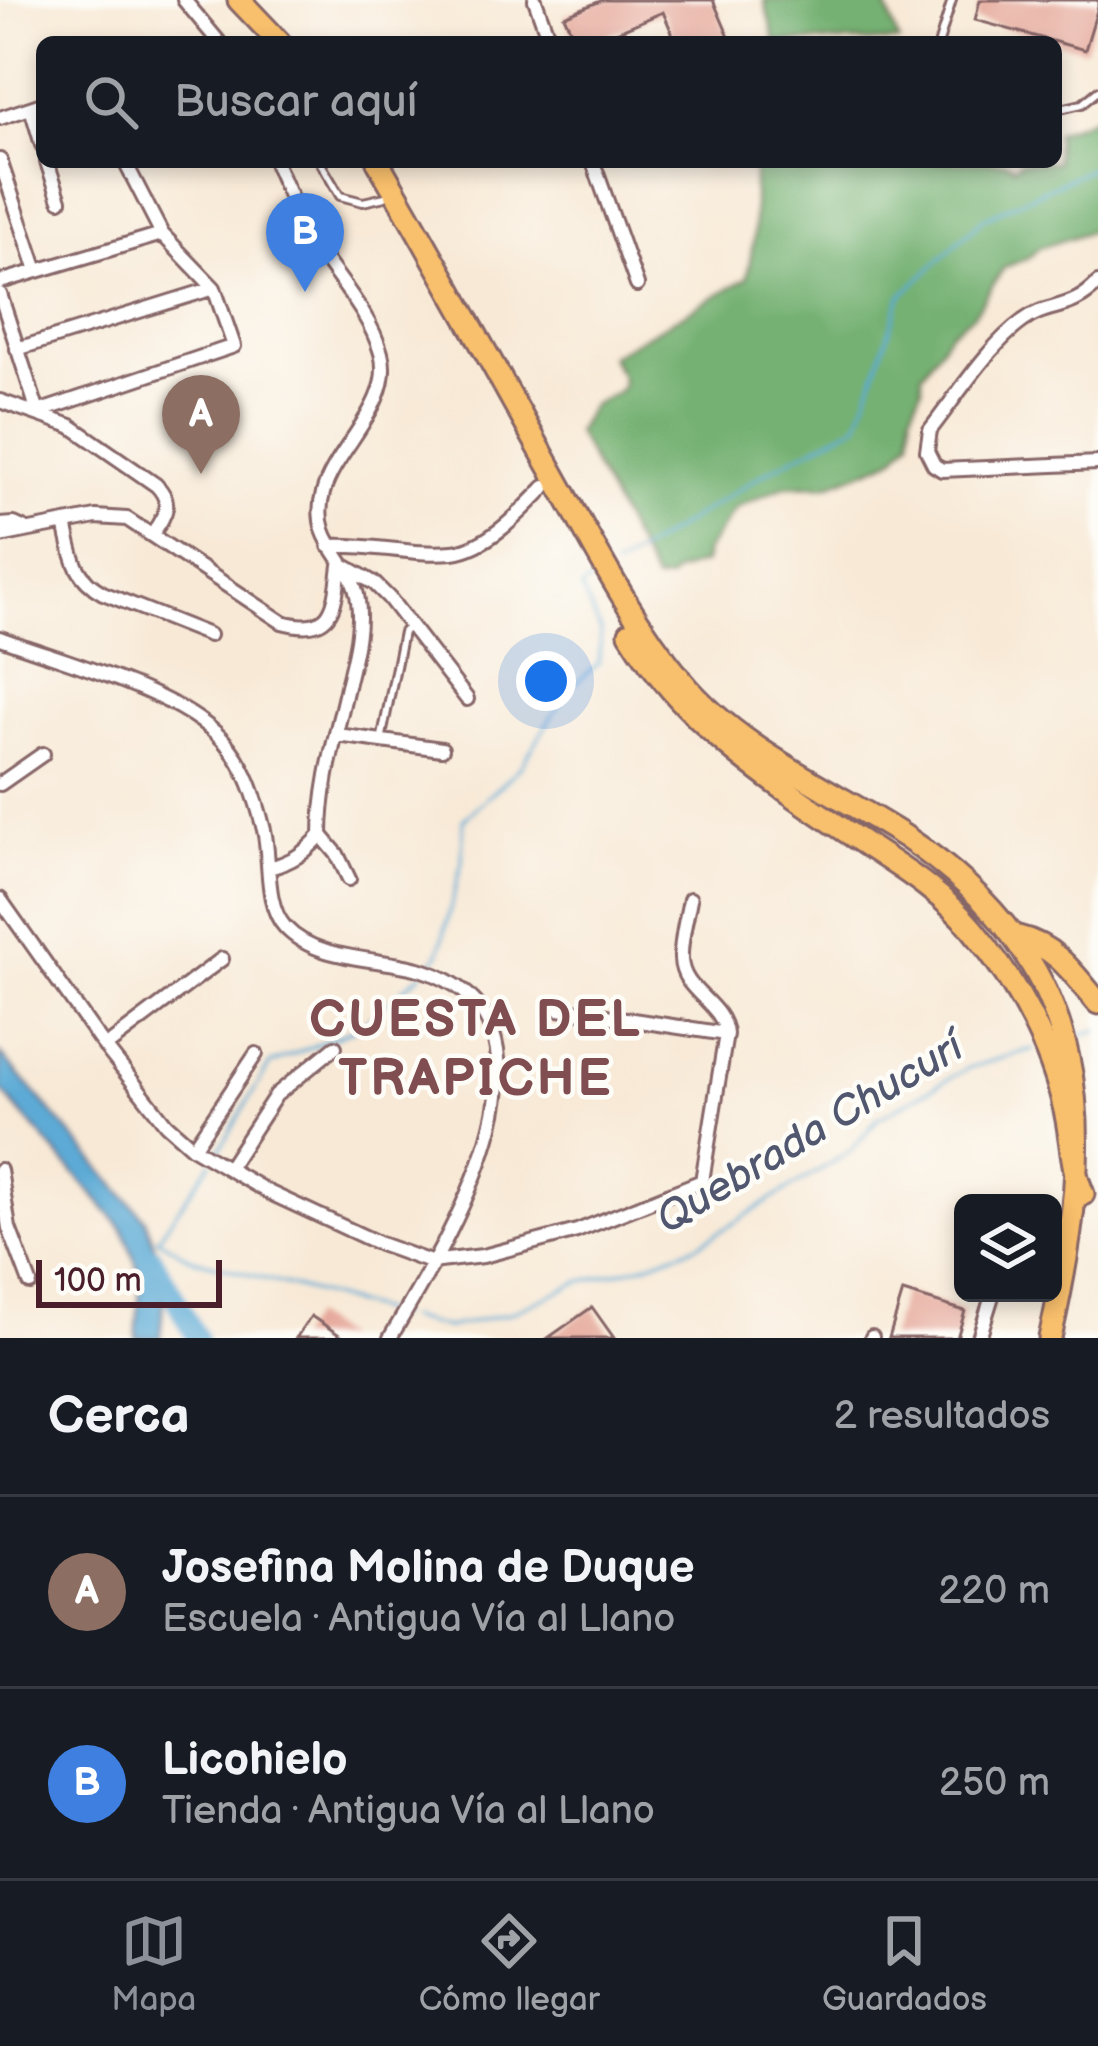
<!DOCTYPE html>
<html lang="es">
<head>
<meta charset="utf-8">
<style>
	body { margin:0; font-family:"Balsamiq Sans",sans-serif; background:#242831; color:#f1f3f6 }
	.controls { position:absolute; right:36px; bottom:36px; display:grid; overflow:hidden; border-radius:18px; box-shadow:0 6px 18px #0003 }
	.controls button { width:108px; height:108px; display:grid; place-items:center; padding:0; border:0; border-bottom:3px solid #363941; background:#171b24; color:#f1f3f6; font:60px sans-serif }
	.scale { position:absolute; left:36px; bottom:30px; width:186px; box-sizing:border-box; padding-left:12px; border:6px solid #4a1f2b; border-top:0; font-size:33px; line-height:42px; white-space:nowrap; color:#4a1f2b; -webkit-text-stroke:9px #fdfcf7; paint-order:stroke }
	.you { position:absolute; left:546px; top:681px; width:42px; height:42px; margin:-30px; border:9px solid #fff; border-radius:50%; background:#1a73e8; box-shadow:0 0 0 18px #1a73e833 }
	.badge { display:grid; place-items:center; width:78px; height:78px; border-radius:50%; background:#8c9099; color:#fff; font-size:39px; font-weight:700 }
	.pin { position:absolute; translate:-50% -99px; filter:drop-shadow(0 3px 6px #0008) }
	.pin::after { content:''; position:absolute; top:63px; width:42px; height:36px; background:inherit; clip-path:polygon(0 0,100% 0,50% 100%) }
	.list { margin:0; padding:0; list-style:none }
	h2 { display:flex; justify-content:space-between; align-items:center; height:156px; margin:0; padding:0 48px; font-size:51px }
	h2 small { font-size:39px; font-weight:400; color:#9ea1a6 }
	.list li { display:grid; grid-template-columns:78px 1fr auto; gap:36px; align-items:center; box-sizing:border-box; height:192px; padding:0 48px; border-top:3px solid #363941 }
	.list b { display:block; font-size:45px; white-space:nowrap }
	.list p { margin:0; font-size:39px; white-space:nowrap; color:#9ea1a6 }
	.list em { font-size:39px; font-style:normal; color:#9ea1a6 }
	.icon { flex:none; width:66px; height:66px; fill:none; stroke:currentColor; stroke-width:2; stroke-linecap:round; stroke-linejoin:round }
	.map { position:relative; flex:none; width:1098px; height:1338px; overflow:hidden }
	.search { position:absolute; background:#171b24; box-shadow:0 6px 18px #0003; left:36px; right:36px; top:36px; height:132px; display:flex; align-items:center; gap:30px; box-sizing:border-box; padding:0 42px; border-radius:18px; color:#9ea1a6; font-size:45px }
	.sheet { height:540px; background:#171b24 }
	nav { display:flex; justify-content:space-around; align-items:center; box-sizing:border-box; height:168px; border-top:3px solid #363941; background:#171b24; font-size:33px; color:#9ea1a6 }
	nav a { display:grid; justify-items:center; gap:6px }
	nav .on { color:#8c9099 }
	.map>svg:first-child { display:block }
	.forest { fill:#74b172; stroke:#5f684e; stroke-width:3 }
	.water { fill:#5baad5; stroke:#526480; stroke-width:3 }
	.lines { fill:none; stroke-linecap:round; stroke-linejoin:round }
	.stream { stroke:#5baad5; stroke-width:3 }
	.river { stroke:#5baad5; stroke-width:21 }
	.building { fill:#e5a597 }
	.service-casing { stroke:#876667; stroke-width:12 }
	.minor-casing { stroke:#876667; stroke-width:18 }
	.trunk-casing { stroke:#876667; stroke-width:27 }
	.service { stroke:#fff; stroke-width:6 }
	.minor { stroke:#fff; stroke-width:12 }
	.trunk { stroke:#f8bf6c; stroke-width:21 }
	.labels { text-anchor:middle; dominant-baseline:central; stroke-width:9; stroke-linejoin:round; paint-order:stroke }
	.water-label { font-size:42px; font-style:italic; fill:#51576f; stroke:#fdfcf7 }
	.district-label { font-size:51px; font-weight:bold; letter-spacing:3px; fill:#804e51; stroke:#fdfcf7 }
</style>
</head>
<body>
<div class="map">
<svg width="1098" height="1338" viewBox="0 0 1098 1338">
	<rect width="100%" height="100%" fill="#fdfcf7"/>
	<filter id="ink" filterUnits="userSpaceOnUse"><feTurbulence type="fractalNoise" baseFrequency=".00833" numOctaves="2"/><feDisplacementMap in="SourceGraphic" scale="24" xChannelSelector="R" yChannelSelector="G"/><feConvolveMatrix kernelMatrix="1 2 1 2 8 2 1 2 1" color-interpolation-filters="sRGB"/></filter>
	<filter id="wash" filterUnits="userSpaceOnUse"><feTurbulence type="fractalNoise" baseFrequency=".004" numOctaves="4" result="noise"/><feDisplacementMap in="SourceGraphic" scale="48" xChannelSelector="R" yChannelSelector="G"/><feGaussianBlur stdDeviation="2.7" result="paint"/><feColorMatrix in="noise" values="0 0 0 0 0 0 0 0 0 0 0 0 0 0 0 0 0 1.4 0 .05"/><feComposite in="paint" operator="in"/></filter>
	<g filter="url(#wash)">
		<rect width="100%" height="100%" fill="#f8e9d6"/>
		<!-- forest -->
		<path class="forest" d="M764,0H884L899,42H775Z
			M1098,116V229L1039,248L1029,257L1004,268L974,314L951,331L922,374V388L911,413V439L893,459L867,470L828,485L785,486L736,508L706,551L704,563L676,572L669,580L655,581L576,432C582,425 586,412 591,407C610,389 639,399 610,356L747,278L754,237V162H1007L1014,167L1020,162H1056V132Z"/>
		<!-- water -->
		<path class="water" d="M0,1053L145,1219C165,1273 166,1279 160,1338H136L141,1277L123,1229L0,1089Z"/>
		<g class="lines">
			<!-- stream -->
			<path class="stream" d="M614,568L768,471L858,424L901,296L984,218L1098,165
				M429,965L439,954L462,862L463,820L521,766L569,689L599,663L601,631L581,588L600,576
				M1071,1038L1098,1030
				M217,1154L270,1064L359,1027L422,973
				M157,1238L190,1258L398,1316
				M158,1238L211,1162
				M408,1318L447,1328L510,1313L579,1282L639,1267L696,1246L851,1151L878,1118L968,1068L1033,1049"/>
			<!-- river -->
			<path class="river" d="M152,1257L197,1338"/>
		</g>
		<g id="blocks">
			<!-- building -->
			<path class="building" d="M603,0H713L731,42H676L663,12L593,42L574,37L564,16Z
				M980,0H1098V7L1085,50L975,20Z
				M903,1292L965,1311L957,1338H889Z
				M592,1307L614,1338H548Z
				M311,1316L344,1338H296Z"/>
		</g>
	</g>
	<g filter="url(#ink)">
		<use href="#blocks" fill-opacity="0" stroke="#876667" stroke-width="3"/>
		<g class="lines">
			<!-- service casing -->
			<g class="service-casing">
				<path id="service" d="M939,42L952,0
					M1056,110L1082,104L1098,91
					M320,162L340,196L363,202L385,197
					M381,741L403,632L410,626"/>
			</g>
			<!-- minor casing -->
			<g class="minor-casing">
				<path id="minor" d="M184,0L219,42
					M535,0L550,42
					M31,108L42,145
					M0,118L42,104
					M0,160L37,271
					M47,162L60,200
					M593,162L637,285
					M0,282L162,234
					M1098,283C1071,312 1048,302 1023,321C989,345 956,397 930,430L927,451L934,465L942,470L1098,463
					M0,294L38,412L234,346L214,288L162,234L125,162
					M17,349L214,288
					M0,401L71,426L156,485C174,503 165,515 153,533
					M65,523C72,554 73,577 103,593L209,635
					M0,525L14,524L25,529
					M0,536L96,517L127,519L282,622C334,636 335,607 340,565
					M329,546C370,543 412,556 453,552C488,548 522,511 545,487
					M343,565L374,583L389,598L467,699
					M0,638C64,662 176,690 223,740C246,765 256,798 264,830C271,859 264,904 285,927C317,962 380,957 422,970C587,1021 442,1249 390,1338
					M337,735L442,749
					M0,784L43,754
					M321,835L337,854L349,879
					M269,868C292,862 305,853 321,835C321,783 337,733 348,682C354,657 362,628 358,601C353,559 309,544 323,493C335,448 395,403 381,353C370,315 342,284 320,252C302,224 288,193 275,162
					M0,899L99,1039L166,1124L193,1148L268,1192L380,1244L430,1262L483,1256L577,1231L702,1181L726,1034C723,1002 682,992 681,959C680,940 687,917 690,899
					M559,1009L726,1034
					M105,1047L222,959
					M193,1148L256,1054
					M229,1167L276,1095L335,1047
					M0,1170L9,1228L30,1283
					M872,1338V1337
					M979,1338L993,1293"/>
			</g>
			<!-- trunk casing -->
			<g class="trunk-casing">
				<path id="trunk" d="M239,0L279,42
					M378,162C436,262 492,363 548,464C590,538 627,614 681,680C738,750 831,789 904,836C1098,966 1098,1127 1050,1338
					M630,633C683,721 766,779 850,834C893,863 939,889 972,929C1016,982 1048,1039 1064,1106C1072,1136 1070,1165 1083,1194
					M1018,937C1056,946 1074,974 1098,1003"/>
			</g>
			<!-- service -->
			<use href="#service" class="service"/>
			<!-- minor -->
			<use href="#minor" class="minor"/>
			<!-- trunk -->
			<use href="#trunk" class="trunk"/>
		</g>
	</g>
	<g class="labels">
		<!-- water labels -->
		<g class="water-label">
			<text transform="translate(810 1134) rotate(-31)">Quebrada Chucurí</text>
		</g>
		<!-- district labels -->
		<g class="district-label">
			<text x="476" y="1020">CUESTA DEL<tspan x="476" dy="59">TRAPICHE</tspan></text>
		</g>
	</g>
</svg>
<div class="controls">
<button><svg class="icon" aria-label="layers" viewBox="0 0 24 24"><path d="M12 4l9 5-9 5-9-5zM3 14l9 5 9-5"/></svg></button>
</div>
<div class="scale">100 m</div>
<div class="you"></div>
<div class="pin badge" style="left:201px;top:474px;background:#8d6e63">A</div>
<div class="pin badge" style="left:305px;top:292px;background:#3f7fe0">B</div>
<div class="search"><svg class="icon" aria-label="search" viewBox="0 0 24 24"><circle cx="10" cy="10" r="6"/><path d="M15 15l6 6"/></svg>Buscar aquí</div>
</div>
<section class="sheet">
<h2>Cerca<small>2 resultados</small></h2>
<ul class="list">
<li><span class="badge" style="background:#8d6e63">A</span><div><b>Josefina Molina de Duque</b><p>Escuela · Antigua Vía al Llano</p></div><em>220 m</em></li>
<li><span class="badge" style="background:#3f7fe0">B</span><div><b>Licohielo</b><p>Tienda · Antigua Vía al Llano</p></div><em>250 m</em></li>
</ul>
</section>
<nav>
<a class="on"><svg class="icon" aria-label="map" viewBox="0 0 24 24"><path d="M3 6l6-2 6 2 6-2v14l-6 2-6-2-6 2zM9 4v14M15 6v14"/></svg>Mapa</a>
<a><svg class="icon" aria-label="directions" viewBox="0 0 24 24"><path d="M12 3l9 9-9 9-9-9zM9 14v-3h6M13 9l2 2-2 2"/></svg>Cómo llegar</a>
<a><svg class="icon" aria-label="saved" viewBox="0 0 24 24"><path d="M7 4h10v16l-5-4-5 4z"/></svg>Guardados</a>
</nav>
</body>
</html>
